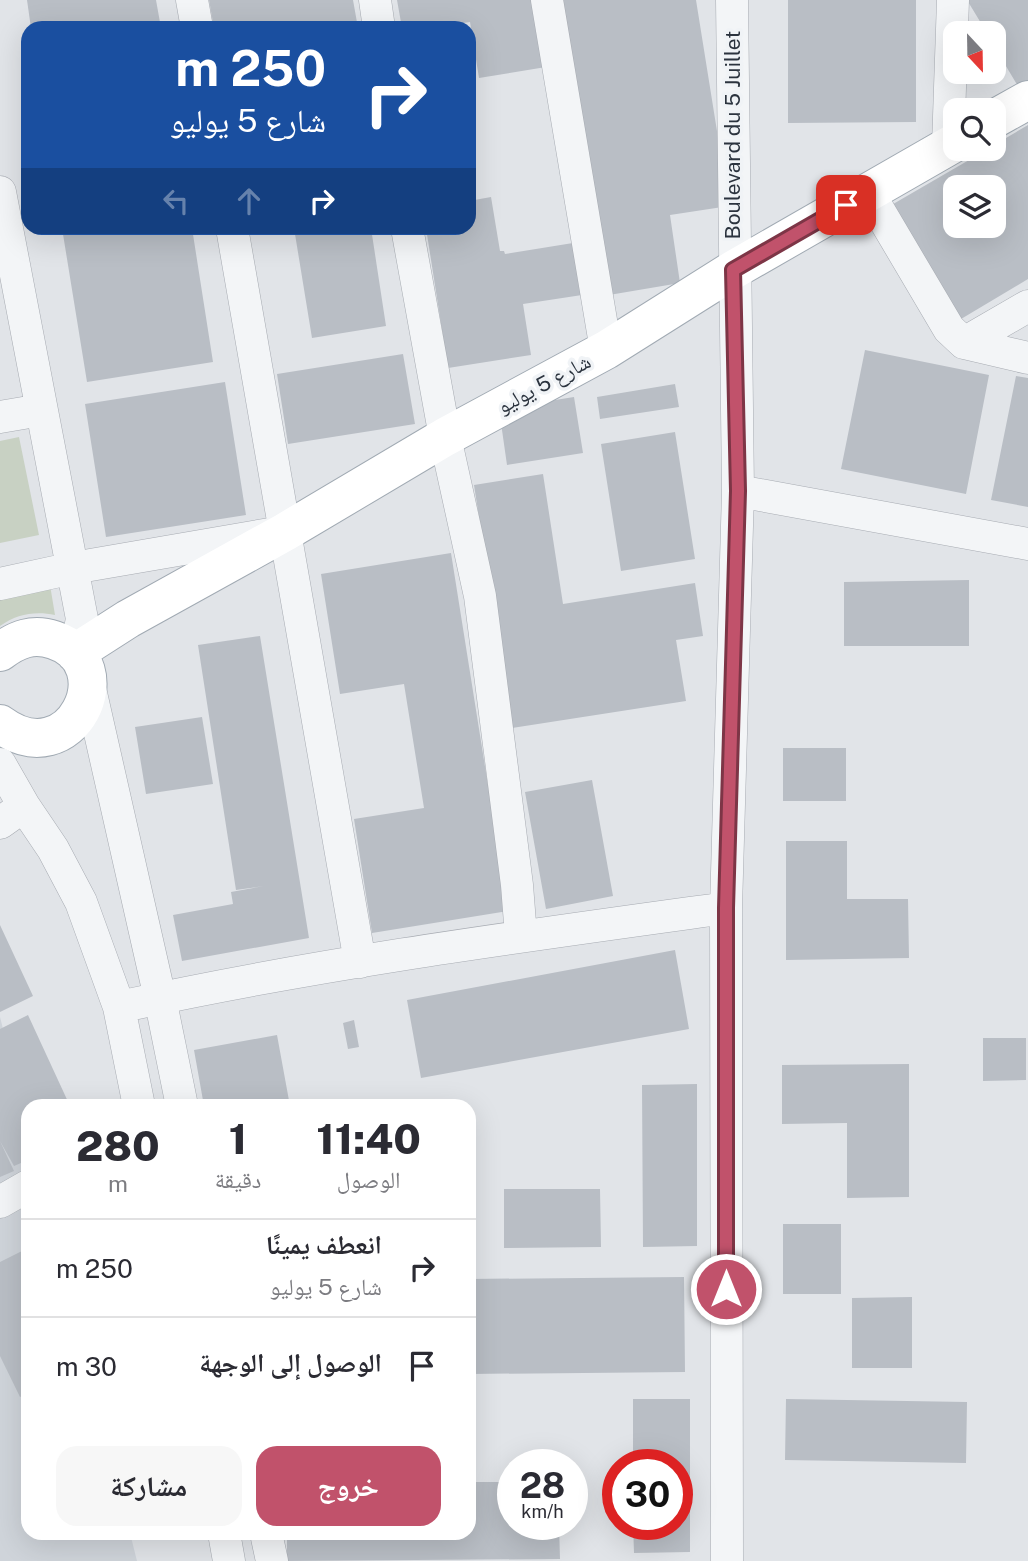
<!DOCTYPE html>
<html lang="ar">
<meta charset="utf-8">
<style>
:root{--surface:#fff;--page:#f7f7f7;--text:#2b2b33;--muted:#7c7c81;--line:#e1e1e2;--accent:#c1526b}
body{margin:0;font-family:"Public Sans","Noto Naskh Arabic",sans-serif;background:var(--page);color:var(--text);direction:rtl;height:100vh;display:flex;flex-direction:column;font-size:26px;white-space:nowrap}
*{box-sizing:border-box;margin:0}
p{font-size:23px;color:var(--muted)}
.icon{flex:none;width:38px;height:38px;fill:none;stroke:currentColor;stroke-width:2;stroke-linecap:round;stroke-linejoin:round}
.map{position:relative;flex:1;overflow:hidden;direction:ltr}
.drawer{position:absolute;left:21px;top:1099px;width:455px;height:441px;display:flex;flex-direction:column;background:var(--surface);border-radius:21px;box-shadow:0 7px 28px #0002;direction:rtl}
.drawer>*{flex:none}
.hud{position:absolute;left:21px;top:21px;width:455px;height:214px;border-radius:21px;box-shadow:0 7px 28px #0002;direction:rtl;background:#1a4fa0;color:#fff;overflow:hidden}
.needle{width:46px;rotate:158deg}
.tools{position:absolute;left:943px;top:21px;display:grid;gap:14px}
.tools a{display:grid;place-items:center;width:63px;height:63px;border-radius:14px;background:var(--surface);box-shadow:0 7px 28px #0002;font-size:35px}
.speed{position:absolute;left:497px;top:1449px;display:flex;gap:14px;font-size:35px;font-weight:700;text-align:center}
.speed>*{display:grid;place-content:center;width:91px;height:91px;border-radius:50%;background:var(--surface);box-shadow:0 7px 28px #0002;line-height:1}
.speed small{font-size:18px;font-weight:400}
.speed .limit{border:10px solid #d22;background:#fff;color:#111}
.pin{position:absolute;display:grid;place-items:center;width:60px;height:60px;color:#fff;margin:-30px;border-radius:14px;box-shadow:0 4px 10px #0006}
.me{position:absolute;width:77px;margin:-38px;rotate:0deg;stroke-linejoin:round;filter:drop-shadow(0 0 5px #0008)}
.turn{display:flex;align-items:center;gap:24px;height:147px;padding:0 35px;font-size:32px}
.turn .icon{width:91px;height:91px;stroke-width:2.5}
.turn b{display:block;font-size:49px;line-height:60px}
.lanes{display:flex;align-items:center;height:66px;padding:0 35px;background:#0003;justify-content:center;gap:35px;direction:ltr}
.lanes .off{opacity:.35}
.eta{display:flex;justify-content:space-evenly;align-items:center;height:119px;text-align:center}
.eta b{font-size:42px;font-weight:800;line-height:49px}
.action{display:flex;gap:14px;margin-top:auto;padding:14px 35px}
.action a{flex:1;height:80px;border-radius:21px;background:var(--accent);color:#fff;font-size:28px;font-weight:800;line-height:80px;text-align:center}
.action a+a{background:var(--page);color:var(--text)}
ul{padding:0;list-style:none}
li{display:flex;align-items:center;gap:21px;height:98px;padding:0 35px;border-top:2px solid var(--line)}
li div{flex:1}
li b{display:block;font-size:26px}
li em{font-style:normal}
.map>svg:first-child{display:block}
</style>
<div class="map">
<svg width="1028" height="1561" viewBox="0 0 1028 1561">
<rect width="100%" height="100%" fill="#e1e4e8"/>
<path fill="#cfd4da" d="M0,1017L28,1128V1533H130L137,1561H0Z"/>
<path fill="#c8d1c3" d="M19,437L39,535L0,543V441Z
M50,585L55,615C35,611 17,614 0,626V597Z"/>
<path fill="#b9bec5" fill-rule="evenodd" d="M27,0H156L161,28H31Z
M209,0H353L358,28H214Z
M397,0H536L546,67L479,78L470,22L430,28H402Z
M562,0H696L729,206L670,215L680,283L609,295Z
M788,0H916V122L788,123Z
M967,0H1028V96L1025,98L994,46V33H987Z
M1028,125V279L956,322L888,207L988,149H994V145ZM956,187H994V226H956Z
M491,197L500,251H504L505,254L573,243L582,295L523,304L531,355L448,368L426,228H469V201Z
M62,228H192L213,362L87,382Z
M294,228H371L386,326L312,338Z
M865,350L989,375L966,494L841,469Z
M403,354L415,424L288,444L277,374Z
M1016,376L1028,378V507L991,500Z
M225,382L246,515L106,537L85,404Z
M675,384L679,407L600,419L597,397Z
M574,397L583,453L507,465L499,409Z
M675,432L695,559L621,571L601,444Z
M543,474L563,604L695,583L703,636L676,640L686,701L512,728L474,485Z
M451,553L508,911L372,933L354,819L424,808L404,684L340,694L321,574Z
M969,580V646H844V582Z
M260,636L309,938L182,961L173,915L233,904L231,892L264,886L236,890L198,645Z
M202,717L213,784L146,794L135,727Z
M783,748H846V801H783Z
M592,780L613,896L546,909L525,792Z
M786,841H847V899H908L909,958L786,960Z
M0,925L33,996L0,1012Z
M675,950L689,1029L421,1078L407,1000Z
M28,1015L70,1106H28V1160L14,1166L0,1141L14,1171L0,1177V1029Z
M354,1020L359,1047L348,1049L343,1023Z
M277,1035L290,1106H204L194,1050Z
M983,1038H1026V1080L983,1081Z
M909,1064V1197L847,1198V1123L782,1124V1065Z
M697,1084V1246L643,1247L642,1085Z
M504,1189H600L601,1247L504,1248Z
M783,1224H841V1294H783Z
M28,1248V1393L20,1397L0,1356V1262Z
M684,1277L685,1372L469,1374V1279Z
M912,1297V1368H852V1298Z
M633,1399H690V1552L634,1553L633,1524H677V1465H633Z
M786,1399L967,1402L966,1463L785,1460Z
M469,1482H513V1524H559L560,1559L287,1561V1533H469Z"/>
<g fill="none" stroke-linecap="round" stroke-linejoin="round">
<defs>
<path id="minor" d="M192,0L197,28
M375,0L379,28
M547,0L606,350
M948,146L953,0
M0,192L82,619L75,653
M868,192L949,329L964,343L1028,306
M232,228L360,962
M407,228L445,437L480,596L517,885L521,936
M964,343L1028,358
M0,417L41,410
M738,491L1028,544
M0,584L73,568L270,534
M88,680L160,998L182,1106
M0,764L24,806L53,849L81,902L119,1007L139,1106
M0,823L24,806
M119,1007C319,963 523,936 726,908
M0,1202L28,1186
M224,1533L229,1561
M266,1533L272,1561
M727,1561L726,908L738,491L732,0"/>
<path id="major" d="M994,119L1028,100
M0,652C17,639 33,633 54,640C125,663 72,777 0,724
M75,653L128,619L285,532L445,437L606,350L733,270L956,142"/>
</defs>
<use href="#minor" stroke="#a7abb2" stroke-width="33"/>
<use href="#major" stroke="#a1aab3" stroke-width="40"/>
<use href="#minor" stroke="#f3f5f7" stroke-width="32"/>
<use href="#major" stroke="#fff" stroke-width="38"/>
</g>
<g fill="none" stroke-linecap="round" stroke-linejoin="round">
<defs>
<path id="route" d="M726,1289V908L738,491L733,270L846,205"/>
</defs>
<use href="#route" stroke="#7d3546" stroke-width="18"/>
<use href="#route" stroke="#c1526b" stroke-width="12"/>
</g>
<g text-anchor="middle" stroke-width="7" stroke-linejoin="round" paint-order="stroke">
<g font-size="21" fill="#2b333e" stroke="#f0f3f6">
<text transform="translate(733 135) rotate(-90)" y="7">Boulevard du 5 Juillet</text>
<text transform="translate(544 384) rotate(-28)" y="7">شارع 5 يوليو</text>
</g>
</g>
</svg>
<div class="tools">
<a><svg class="needle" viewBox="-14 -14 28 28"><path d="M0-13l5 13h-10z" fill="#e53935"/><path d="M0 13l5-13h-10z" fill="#7c7c81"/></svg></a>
<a><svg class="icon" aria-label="search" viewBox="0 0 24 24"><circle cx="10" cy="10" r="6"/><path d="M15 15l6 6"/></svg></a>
<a><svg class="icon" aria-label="layers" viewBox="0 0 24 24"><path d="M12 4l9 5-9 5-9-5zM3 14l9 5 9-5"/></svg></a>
</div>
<div class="speed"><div>28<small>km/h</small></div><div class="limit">30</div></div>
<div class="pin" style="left:846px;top:205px;background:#d93025"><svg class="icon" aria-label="arrive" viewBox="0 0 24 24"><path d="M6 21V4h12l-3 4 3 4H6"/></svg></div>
<svg class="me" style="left:726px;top:1289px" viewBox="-20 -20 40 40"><circle r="17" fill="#c1526b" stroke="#fff" stroke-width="3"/><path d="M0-11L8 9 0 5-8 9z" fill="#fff"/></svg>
<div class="hud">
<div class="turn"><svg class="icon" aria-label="right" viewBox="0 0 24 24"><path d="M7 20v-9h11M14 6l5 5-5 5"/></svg><div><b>250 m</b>شارع 5 يوليو</div></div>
<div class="lanes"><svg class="icon off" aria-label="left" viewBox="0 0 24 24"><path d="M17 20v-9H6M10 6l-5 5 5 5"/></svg><svg class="icon off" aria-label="ahead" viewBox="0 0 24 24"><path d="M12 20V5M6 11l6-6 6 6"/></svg><svg class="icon" aria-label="right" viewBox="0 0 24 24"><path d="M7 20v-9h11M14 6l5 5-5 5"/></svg></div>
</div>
<section class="drawer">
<div class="eta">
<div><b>11:40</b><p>الوصول</p></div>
<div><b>1</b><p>دقيقة</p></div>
<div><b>280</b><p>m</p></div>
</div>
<ul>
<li><svg class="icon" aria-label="right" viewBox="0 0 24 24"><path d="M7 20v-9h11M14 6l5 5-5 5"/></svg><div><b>انعطف يمينًا</b><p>شارع 5 يوليو</p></div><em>250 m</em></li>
<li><svg class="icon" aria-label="arrive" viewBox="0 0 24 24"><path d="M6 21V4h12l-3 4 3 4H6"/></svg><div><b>الوصول إلى الوجهة</b></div><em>30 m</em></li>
</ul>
<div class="action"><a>خروج</a><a>مشاركة</a></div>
</section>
</div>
